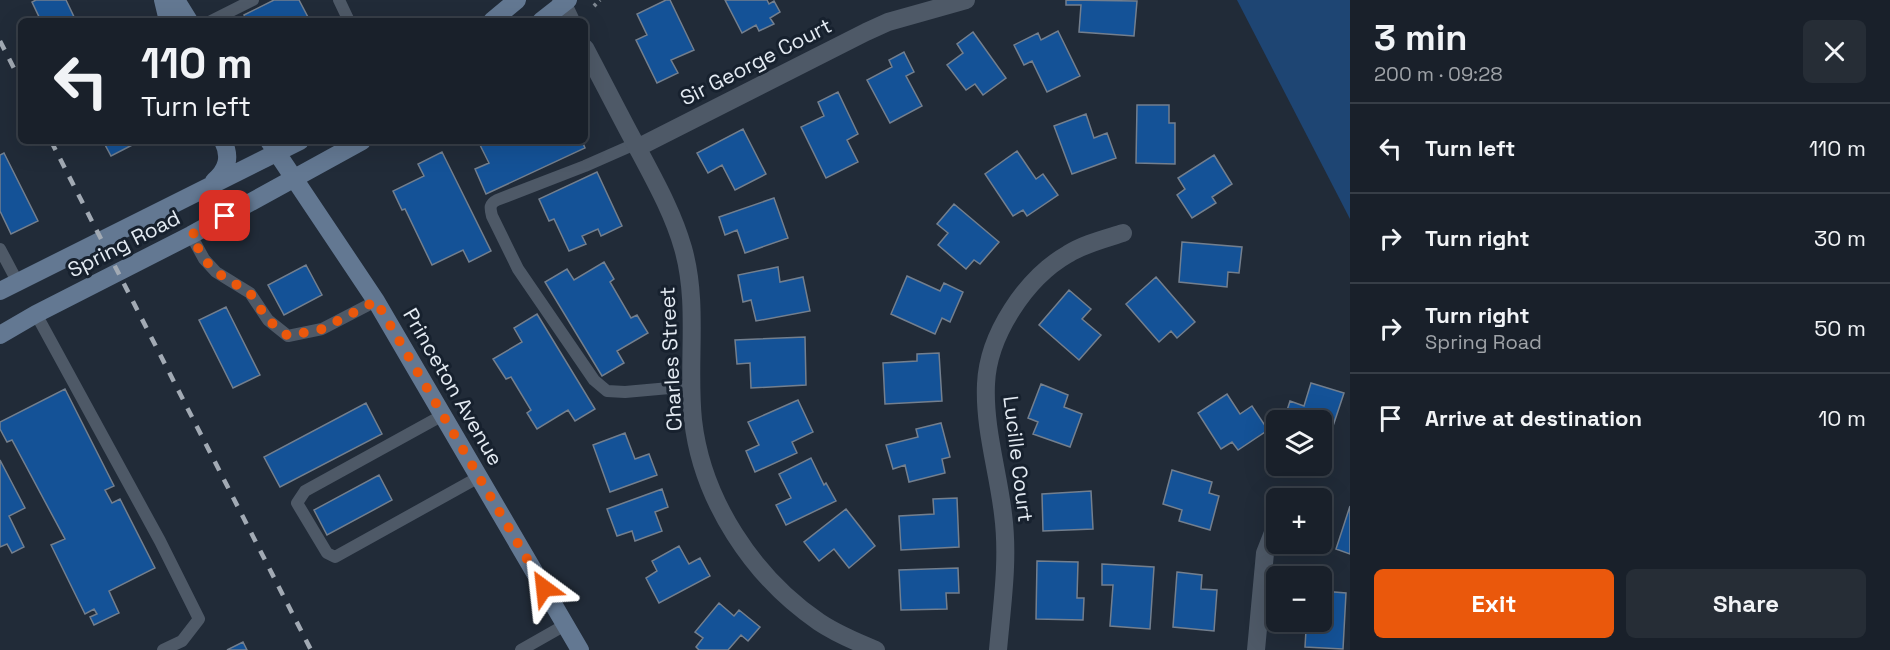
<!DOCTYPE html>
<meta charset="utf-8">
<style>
:root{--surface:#19202a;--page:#262d36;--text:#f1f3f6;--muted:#9fa3a8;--line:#373e47;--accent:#ea580c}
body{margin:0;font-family:"Space Grotesk",sans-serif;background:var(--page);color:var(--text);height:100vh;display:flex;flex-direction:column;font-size:22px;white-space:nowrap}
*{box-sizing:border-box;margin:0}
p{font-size:20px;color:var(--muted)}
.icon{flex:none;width:33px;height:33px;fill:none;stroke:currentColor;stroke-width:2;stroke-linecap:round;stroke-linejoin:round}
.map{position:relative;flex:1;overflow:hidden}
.details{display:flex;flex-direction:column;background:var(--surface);width:540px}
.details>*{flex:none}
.banner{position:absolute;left:18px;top:18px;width:570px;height:126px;border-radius:9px;box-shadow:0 6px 24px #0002,0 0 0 2px var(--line);background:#19202a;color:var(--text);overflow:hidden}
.tools{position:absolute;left:1266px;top:410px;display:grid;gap:12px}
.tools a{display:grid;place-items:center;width:66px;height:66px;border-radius:9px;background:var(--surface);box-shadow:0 6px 24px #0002,0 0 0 2px var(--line);font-size:30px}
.pin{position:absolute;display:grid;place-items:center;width:51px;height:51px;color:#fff;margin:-26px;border-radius:12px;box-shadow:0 3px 9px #0006}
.me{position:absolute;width:66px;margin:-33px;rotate:330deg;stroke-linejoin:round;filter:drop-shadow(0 0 4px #0008)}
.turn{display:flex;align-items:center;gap:21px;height:126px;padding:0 24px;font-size:27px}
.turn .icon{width:78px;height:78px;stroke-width:2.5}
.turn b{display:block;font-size:42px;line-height:51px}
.round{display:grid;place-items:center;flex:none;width:63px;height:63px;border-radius:9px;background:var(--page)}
.headline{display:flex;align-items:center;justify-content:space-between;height:102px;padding:0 24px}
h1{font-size:36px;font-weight:700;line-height:45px}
.action{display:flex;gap:12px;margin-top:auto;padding:12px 24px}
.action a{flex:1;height:69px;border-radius:9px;background:var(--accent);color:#fff;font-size:24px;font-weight:700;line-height:69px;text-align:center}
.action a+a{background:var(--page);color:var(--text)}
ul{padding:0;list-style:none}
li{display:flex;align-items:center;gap:18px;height:90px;padding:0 24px;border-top:2px solid var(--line)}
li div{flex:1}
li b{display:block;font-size:22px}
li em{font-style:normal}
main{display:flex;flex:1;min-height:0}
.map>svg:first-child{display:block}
</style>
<main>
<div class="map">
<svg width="1350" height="650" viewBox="0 0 1350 650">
<rect width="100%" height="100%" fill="#212b38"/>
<path fill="#1e4573" d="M1237,0H1350V219Z"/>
<path fill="#145297" stroke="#737f8e" stroke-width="1.5" d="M36,0H66L76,21H41L32,2Z
M274,0H299L310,21H246L244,15Z
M666,0H670L694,50L671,60L678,73L657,83L636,40L647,35L637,14Z
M725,0H767L769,4L774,1L780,12L770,18L774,24L759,31L756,25L742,33Z
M1066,0L1137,1L1134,36L1079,32L1081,5H1066Z
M1058,31L1080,76L1047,92L1032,61L1024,65L1014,45L1038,33L1041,40Z
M973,32L1006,78L983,95L975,84L966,90L947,65L963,53L957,44Z
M904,52L914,72L906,76L922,106L890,123L867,80L892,67L889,60Z
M838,92L858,134L847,140L858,162L826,178L801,127L824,116L818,102Z
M1137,105H1169V123H1175V164L1136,163Z
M1086,114L1094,138L1107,133L1116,158L1072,174L1054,126Z
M743,129L766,174L735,190L722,165L708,173L697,153Z
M103,141H140L111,156Z
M478,141H582L585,148L486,194L475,169L489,163Z
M1017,151L1036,179L1043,174L1058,195L1027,216L1023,210L1013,216L985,174Z
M442,152L491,251L469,262L463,250L432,265L405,209L402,210L393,191L424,176L418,164Z
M4,153L38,221L11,234L0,211V155Z
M1214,155L1232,184L1212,197L1216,203L1192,218L1177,195L1185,189L1178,178Z
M597,172L622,226L601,236L598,229L582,236L586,244L569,251L554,219L549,221L539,199Z
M774,198L788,238L745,253L737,230L725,235L719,217Z
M954,204L999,242L980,264L974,260L966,269L938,245L948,233L937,224Z
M1182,242L1242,247L1239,273L1228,272L1227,287L1179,282Z
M604,262L614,279L610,282L631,318L637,315L648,333L617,351L624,363L602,376L545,282L567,269L574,280Z
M306,265L322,295L284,315L268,285Z
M778,267L780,282L803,277L810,311L756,321L751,300L743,302L738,275Z
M907,276L940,291L944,283L963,292L950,322L942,318L935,334L891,314Z
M1156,277L1195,322L1177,338L1171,331L1159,342L1126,304Z
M1069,290L1091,309L1082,319L1101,335L1079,360L1039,325Z
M226,307L260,375L233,388L199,320Z
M537,314L595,409L575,421L568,410L537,429L527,413L531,410L511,377L506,379L493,359L522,342L514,328Z
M805,337L806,385L751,388L750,363L737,364L735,340Z
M939,353L942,401L885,404L883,363L917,361V354Z
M1311,383L1344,393L1331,432L1322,430V420H1284L1290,401L1304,406Z
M1041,384L1068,395L1064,407L1082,414L1070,447L1033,434L1038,422L1028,418Z
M65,389L114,486L105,490L112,503L120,499L155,568L109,591L119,613L94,625L90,617L97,614L94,609L85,614L51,545L65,539L12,440L7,442L0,429V422Z
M1227,394L1240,414L1252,406L1268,430L1238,450L1232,442L1221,449L1198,413Z
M798,400L813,432L792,442L797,453L755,472L746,451L759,445L748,422Z
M366,403L382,434L280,487L264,457Z
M941,423L950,457L942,459L945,473L909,482L905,465L893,469L886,445L918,437L916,429Z
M625,433L635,459L649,454L657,475L610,492L593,445Z
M811,458L824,485L826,483L836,501L786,525L776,505L791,498L779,474Z
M0,460L25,508L9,516L24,547L12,553L7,544L0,547Z
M1172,470L1212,482L1209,493L1219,496L1210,530L1179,521L1182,510L1163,504Z
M379,475L392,500L327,535L314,510Z
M662,489L668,507L655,512L662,531L635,541L632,531L617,536L607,509Z
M1091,491L1093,529L1043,531L1042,494Z
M957,498L959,547L901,550L899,516L934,514L933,499Z
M1350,506V554L1336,549Z
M846,509L875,546L849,568L834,549L819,561L804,542Z
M679,546L689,564L700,558L710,576L659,603L646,578L657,571L652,561Z
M1037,561L1078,562L1077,598H1084L1083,620L1036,619Z
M1102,564L1154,567L1150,629L1110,626L1113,585H1102Z
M958,568L959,593H946L947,609L901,610L899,570Z
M1177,572L1202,575L1201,589L1217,590L1214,631L1173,627Z
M1322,591L1346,593L1343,649L1305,647L1306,630L1288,629L1289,621H1322Z
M719,603L734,616L739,610L760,627L748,641L741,635L728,650H699L696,647L703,638L695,632Z
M243,642L247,650H227Z"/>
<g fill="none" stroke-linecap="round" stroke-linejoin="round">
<path stroke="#7e8791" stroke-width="4" stroke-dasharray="3 4.5" stroke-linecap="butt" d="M594,6L600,0"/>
<path stroke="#4e5967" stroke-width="12" d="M339,0L349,21
M211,21L253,0
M635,144L585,166L497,200C489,204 490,208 492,216L518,269L594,380L607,391L625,392L692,386
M191,235L204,259L216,272L250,293L268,320L288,336L322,329L376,301
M0,249L17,281
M36,314L160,541L199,619L182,641L163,650
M443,415L305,491L297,503L327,553L335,557L479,477
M521,650L565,625"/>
<path stroke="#4e5967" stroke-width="18" d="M561,0L571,21
M585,48C603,82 620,116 638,149C655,181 673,213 683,248C699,304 687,363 693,420C702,500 753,577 819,622C837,634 856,642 876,650
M637,148L866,32L888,22L966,0
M998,650C1002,605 1009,559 1003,514C998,471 984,428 986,384C988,335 1026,278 1068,254C1084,244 1104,239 1123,233
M1256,650L1265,553L1276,525"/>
<path stroke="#637892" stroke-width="18" d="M163,0L168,21
M176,0L189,21
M492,21L517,0
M541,21L568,0
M269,141L376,301L580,650
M214,181C227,170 231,157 223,141
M0,291L300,141
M0,335L36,314L191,235L362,141"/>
<path stroke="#a2aab4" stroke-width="4.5" stroke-dasharray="10 10" stroke-linecap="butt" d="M0,41L21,82
M51,141L311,650"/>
</g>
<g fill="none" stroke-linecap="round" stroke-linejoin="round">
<path stroke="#ea580c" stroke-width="10" stroke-dasharray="0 18" d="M225,216L191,235L204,259L216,272L250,293L268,320L288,336L322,329L376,301L544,588"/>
</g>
<g text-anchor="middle" stroke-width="6" stroke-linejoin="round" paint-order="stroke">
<g font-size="21" fill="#e4ebf3" stroke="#17212e">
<text transform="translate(756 62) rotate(-27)" y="7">Sir George Court</text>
<text transform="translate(124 244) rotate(-27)" y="7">Spring Road</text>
<text transform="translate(671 359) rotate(-93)" y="7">Charles Street</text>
<text transform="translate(453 387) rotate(60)" y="7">Princeton Avenue</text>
<text transform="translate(1018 459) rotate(83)" y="7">Lucille Court</text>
</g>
</g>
</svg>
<div class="tools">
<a><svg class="icon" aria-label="layers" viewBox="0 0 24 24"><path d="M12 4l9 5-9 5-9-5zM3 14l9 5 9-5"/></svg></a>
<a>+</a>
<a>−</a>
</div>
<div class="pin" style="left:225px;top:216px;background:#d93025"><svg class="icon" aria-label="arrive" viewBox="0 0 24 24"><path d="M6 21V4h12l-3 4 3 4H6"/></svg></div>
<svg class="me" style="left:544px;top:588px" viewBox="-20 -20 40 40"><path d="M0-17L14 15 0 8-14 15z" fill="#ea580c" stroke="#fff" stroke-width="4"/></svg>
<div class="banner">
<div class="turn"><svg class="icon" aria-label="left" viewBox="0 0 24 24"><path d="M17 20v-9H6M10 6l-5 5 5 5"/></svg><div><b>110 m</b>Turn left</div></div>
</div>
</div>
<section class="details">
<div class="headline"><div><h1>3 min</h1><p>200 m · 09:28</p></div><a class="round"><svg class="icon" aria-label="close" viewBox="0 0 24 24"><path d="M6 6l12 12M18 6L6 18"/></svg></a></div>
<ul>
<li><svg class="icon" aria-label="left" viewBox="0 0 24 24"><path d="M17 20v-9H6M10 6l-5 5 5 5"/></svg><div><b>Turn left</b></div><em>110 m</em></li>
<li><svg class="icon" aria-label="right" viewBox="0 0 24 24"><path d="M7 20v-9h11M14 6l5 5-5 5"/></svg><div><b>Turn right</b></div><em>30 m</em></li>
<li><svg class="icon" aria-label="right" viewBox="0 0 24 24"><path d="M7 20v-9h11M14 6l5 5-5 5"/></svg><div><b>Turn right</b><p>Spring Road</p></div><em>50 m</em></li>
<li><svg class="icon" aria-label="arrive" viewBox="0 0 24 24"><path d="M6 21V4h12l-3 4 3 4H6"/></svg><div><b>Arrive at destination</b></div><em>10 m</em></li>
</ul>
<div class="action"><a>Exit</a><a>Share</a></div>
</section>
</main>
